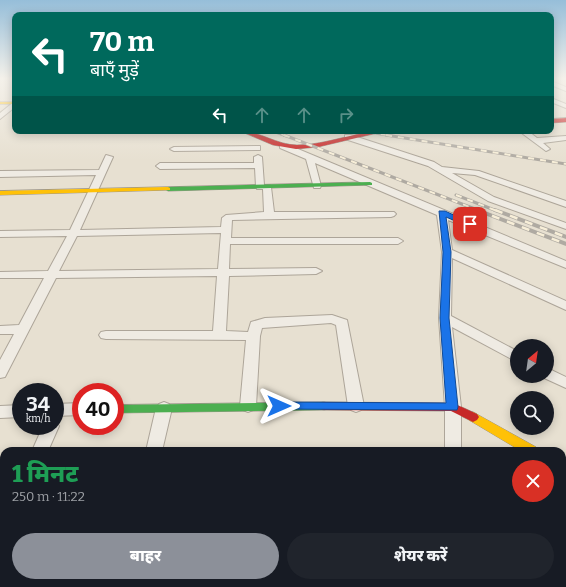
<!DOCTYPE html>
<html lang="hi">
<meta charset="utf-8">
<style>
:root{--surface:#171b24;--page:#20242c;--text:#f1f3f6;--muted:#9ea1a6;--accent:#8c9099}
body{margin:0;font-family:Bitter,"Noto Sans Devanagari",serif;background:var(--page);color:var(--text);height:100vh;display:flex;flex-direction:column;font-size:15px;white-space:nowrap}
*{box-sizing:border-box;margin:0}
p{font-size:13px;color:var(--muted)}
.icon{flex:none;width:22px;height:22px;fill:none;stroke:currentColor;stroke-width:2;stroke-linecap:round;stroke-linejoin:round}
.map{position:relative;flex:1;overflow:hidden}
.sheet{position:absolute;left:0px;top:447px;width:566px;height:140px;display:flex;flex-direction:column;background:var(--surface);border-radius:12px 12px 0 0;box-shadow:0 2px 10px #0003}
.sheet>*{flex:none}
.banner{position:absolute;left:12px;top:12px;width:542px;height:122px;border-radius:8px;box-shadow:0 2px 10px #0003;background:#00695c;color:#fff;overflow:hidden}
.needle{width:26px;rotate:29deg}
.tools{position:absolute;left:510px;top:339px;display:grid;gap:8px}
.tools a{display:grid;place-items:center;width:44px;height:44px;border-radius:50%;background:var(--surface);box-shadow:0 2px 10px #0003;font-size:20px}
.speed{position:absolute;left:12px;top:383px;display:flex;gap:8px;font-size:20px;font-weight:700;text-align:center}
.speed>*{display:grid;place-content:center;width:52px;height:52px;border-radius:50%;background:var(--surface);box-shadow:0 2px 10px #0003;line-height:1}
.speed small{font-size:10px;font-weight:400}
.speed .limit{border:6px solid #d22;background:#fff;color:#111}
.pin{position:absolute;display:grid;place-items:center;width:34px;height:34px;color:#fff;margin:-17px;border-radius:8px;box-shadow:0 2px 6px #0006}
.me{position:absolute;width:44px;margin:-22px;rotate:90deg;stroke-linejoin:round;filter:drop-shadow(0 0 3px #0008)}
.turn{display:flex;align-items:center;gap:14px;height:84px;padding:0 12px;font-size:18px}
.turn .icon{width:52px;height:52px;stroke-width:2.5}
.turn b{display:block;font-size:28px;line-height:34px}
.lanes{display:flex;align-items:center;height:38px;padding:0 12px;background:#0003;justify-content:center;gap:20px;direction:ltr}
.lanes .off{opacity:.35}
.round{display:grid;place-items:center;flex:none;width:42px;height:42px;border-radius:21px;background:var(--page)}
.overview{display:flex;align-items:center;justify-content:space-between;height:68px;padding:0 12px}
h1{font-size:24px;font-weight:800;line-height:30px;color:#1e9e55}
.action{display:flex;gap:8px;margin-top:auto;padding:8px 12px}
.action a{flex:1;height:46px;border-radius:24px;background:var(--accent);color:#fff;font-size:16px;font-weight:800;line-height:46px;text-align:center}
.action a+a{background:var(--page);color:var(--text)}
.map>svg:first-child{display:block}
</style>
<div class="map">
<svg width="566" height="587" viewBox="0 0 566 587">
<rect width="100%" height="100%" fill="#e7e0d1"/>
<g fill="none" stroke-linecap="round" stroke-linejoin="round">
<defs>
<path id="street" d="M551,81L566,87V91L551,85Z
M551,98L566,104V108L551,102Z
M15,101V107L0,119V113Z
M519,131H528L537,138L566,136V140L543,143L550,149L546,151Z
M345,135H351L434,162L442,167L479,171L566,201V207L475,175L452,173L494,197L566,223V229L488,201L428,166L345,139Z
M280,144H286L566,261V268L448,220L452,250L566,301V310L452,258L451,316L517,351V362L452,327L461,407V451H445V407L439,318L442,252L437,215L315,163L321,186L320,188H314L306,159L280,148Z
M260,146V150H257L174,151L170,149L174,147Z
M106,155L113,157L80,230L221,227L222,218L226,215L264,212L263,189H257L256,187L255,168L160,169L156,166L160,163H254V157L258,155L262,157L264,185H270L271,187L274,212H394L396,214L394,216L391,217L232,220L231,238H398L403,241L398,244H230L229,269L316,268L322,271L316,274L229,276L226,331L248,332L251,322L265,318L332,315L347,320L364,406L361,410L356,412L351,410L348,406L336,325L331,323L262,328L260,336L256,406L253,410L248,412L243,410L240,406L246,340L106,339L101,338L99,335L101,332L106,331H213L217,276L56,278L7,373L5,377L0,378V360L14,334H0V326L19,325L44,278H0V272L48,271L67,236L0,237V231L70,230L96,175L0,177V171L99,170ZM221,233L218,269L59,271L77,236Z
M547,368L566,377V388L542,377L547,376Z
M164,402L169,404L172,408L162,451H146L156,408L159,404Z
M81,403V415L55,416V404Z
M21,405V417L0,418V406Z
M55,421L59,426L48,451H32L43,426H55Z
M562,462L566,463V479L562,478Z
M4,532V559L0,560V533Z
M113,583H133L132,587H112Z
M445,583H465V587H445Z"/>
<path id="fast" d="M370,182L372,183V185L168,191L165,189L168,187Z
M324,402L328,403L330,406L328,409L324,410L115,413V405Z"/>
<path id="slow" d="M0,102H15V104H0Z
M168,187L170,188V190L0,195V191Z
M473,412L536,447L538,451H521L469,420L467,417L469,414Z"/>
<path id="jam" d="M566,118V122L551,123V119Z
M240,131C260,131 277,145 297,145C327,145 355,131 386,131L318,147L296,149L273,145Z
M324,402L453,403L477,414L479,417L477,420L473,422L451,411L324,410L320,409L318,406L320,403Z"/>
</defs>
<use href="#street" stroke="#ada599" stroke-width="2"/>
<use href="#fast" stroke="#9c958a" stroke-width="1"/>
<use href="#slow" stroke="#9c958a" stroke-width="1"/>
<use href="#jam" stroke="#9c958a" stroke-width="1"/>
<use href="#street" fill="#efebe3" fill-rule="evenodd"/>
<use href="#fast" fill="#4caf50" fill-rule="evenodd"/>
<use href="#slow" fill="#ffc107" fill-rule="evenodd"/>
<use href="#jam" fill="#c62828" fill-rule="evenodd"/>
<defs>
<path id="rail-far2" d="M272,131L286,136
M361,131L392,136"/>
<path id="rail-far1" d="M284,135L480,211
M386,135L566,164
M456,195L497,211"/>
<path id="rail" d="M477,210L566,244
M495,210L566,237"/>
</defs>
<use href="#rail-far2" stroke="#afaaa2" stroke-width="2.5"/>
<use href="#rail-far1" stroke="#afaaa2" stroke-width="3"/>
<use href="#rail" stroke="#afaaa2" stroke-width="4"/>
<use href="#rail-far2" stroke="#f7eed8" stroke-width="1.5" stroke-dasharray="5" stroke-linecap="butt"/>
<use href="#rail-far1" stroke="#f7eed8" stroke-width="2" stroke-dasharray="6" stroke-linecap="butt"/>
<use href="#rail" stroke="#f7eed8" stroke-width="2.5" stroke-dasharray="8" stroke-linecap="butt"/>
</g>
<linearGradient id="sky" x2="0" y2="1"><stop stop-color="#96bed9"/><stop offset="0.49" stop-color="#f4f1ea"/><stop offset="1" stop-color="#f4f1ea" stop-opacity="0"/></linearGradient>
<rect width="566" height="160" fill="url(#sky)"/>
<path fill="#1a73e8" stroke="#114b97" d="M439,211H445L473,224L467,226L446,217L451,252L449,318L458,407L457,410L275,409L273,406L275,403L279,402L446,403L440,318L443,252Z"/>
</svg>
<div class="tools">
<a><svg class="needle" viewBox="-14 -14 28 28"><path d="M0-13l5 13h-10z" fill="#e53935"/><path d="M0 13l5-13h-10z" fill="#9ea1a6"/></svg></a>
<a><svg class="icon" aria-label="search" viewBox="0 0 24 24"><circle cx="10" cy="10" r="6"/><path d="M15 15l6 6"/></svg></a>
</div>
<div class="speed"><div>34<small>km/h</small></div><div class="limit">40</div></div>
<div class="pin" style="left:470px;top:224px;background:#d93025"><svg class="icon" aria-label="arrive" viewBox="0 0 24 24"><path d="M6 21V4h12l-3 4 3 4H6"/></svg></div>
<svg class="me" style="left:279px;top:406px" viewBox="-20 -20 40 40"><path d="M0-17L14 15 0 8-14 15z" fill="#1a73e8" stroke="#fff" stroke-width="4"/></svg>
<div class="banner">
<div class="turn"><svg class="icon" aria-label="left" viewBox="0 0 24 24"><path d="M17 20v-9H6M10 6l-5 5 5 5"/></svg><div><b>70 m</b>बाएँ मुड़ें</div></div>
<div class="lanes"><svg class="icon" aria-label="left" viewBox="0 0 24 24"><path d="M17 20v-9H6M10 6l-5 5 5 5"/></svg><svg class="icon off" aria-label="ahead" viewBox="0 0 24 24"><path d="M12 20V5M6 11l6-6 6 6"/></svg><svg class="icon off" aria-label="ahead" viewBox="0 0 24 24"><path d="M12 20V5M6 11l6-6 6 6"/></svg><svg class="icon off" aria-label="right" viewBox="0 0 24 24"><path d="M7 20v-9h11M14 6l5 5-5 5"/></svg></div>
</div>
<section class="sheet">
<div class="overview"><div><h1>1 मिनट</h1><p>250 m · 11:22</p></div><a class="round" style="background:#d93025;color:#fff"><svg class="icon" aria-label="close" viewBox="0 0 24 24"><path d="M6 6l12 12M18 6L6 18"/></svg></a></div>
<div class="action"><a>बाहर</a><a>शेयर करें</a></div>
</section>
</div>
